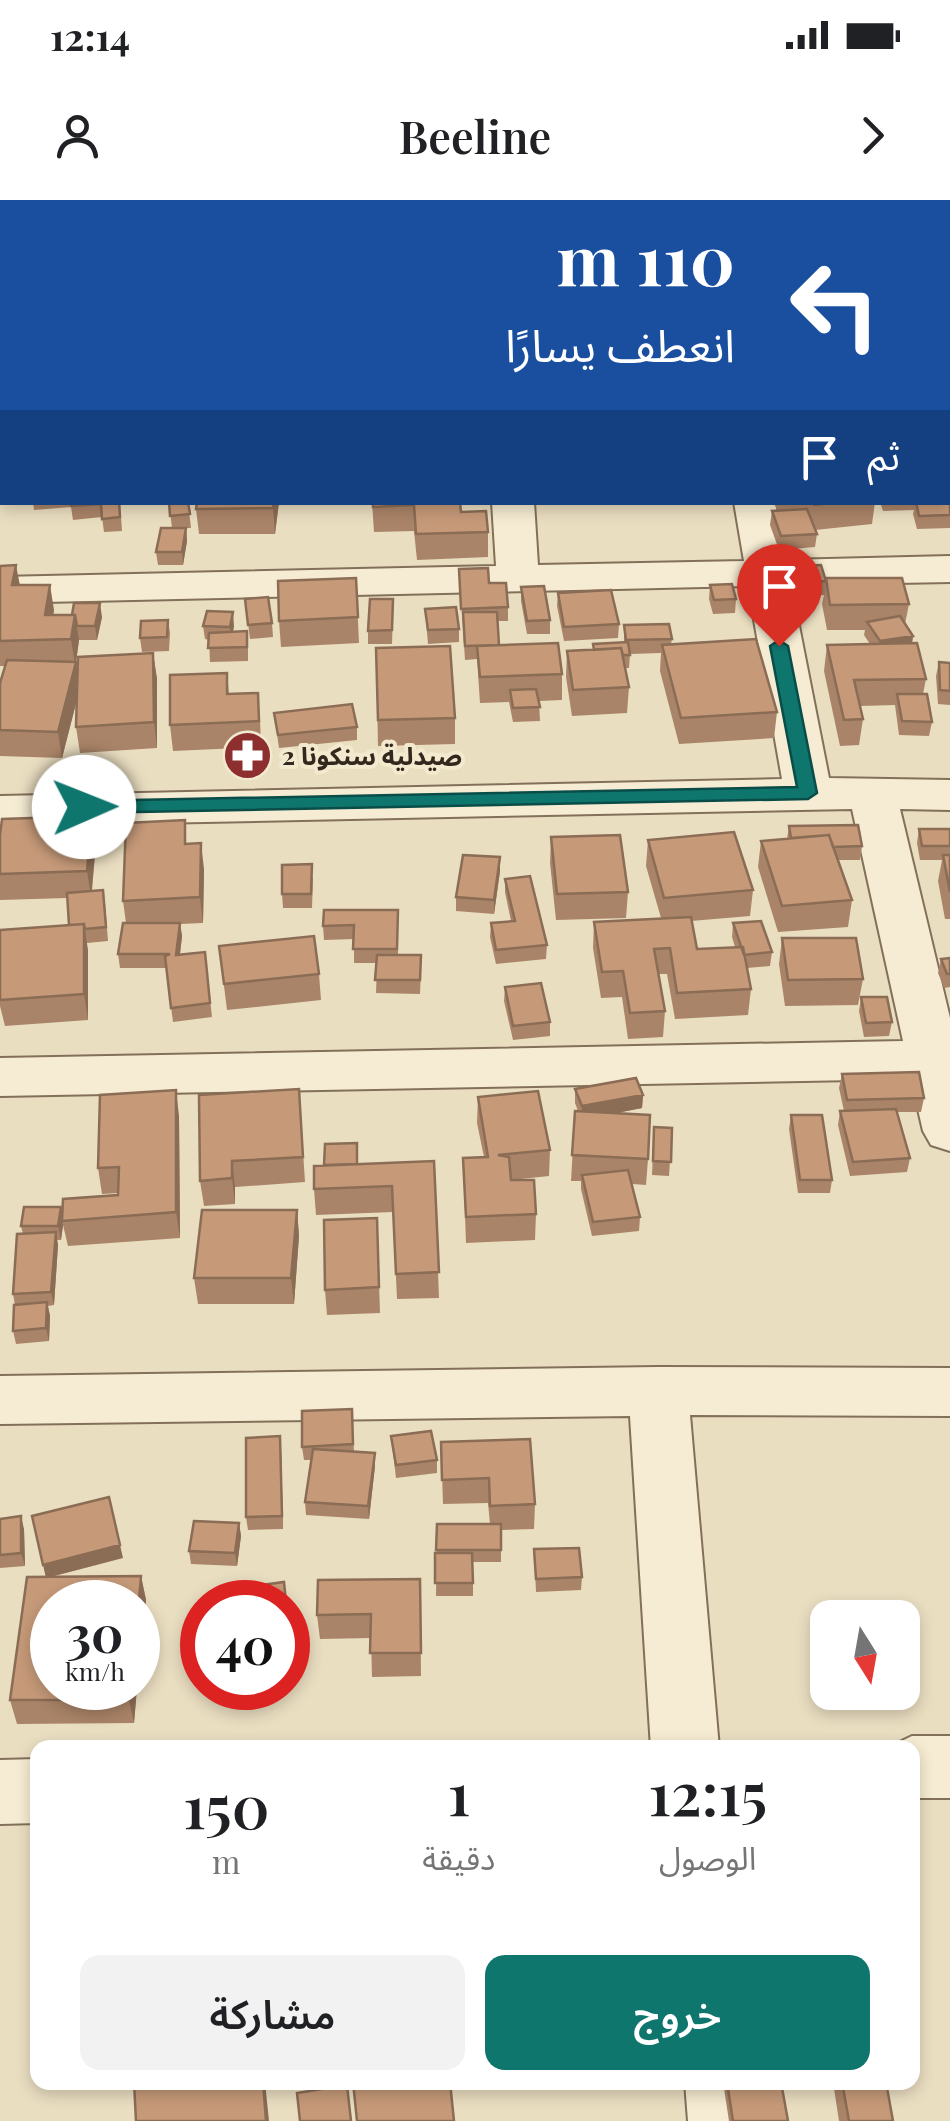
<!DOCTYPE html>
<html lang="ar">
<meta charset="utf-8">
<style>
:root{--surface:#fff;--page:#f2f2f2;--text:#202124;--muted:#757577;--accent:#0f766e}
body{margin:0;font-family:"Playfair Display","Noto Sans Arabic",serif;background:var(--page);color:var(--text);direction:rtl;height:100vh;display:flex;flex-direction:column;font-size:38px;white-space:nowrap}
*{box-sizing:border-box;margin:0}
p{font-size:32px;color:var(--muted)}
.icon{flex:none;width:55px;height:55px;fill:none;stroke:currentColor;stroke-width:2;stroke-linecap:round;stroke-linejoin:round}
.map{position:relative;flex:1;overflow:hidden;direction:ltr}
.drawer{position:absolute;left:30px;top:1540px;width:890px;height:350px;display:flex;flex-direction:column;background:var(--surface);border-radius:20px;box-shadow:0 5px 15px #0003;direction:rtl}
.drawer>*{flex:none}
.hud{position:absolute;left:0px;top:0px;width:950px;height:305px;box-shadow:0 5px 15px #0003;direction:rtl;background:#1a4fa0;color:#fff;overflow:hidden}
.needle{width:65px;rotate:169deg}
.buttons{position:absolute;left:810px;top:1400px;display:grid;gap:20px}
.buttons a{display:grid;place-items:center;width:110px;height:110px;border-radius:20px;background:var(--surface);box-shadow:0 5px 15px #0003;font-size:50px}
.speed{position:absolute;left:30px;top:1380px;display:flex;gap:20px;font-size:50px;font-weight:700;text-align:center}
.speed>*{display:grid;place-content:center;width:130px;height:130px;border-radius:50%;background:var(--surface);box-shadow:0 5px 15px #0003;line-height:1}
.speed small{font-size:25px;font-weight:400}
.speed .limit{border:15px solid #d22;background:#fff;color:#111}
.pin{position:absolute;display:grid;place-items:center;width:85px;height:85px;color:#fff;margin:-102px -42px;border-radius:50% 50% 50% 0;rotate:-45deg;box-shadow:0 0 10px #0007}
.pin .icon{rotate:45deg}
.me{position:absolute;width:110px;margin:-55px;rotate:89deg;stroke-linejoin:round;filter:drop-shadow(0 0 8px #0008)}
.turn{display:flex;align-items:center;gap:35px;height:210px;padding:0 50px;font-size:45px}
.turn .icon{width:130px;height:130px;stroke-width:2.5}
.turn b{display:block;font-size:70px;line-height:85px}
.then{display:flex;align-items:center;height:95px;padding:0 50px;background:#0003;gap:20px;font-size:38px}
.eta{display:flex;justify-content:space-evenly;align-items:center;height:170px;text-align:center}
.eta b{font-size:60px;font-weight:600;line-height:70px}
.primary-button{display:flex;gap:20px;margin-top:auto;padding:20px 50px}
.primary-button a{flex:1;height:115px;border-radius:20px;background:var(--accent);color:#fff;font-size:40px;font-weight:600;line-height:115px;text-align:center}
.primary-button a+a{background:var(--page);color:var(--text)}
.status{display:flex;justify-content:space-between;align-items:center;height:70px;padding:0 50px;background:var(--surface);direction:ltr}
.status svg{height:28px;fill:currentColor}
header{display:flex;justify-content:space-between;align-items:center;height:130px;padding:0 50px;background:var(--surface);font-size:45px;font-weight:600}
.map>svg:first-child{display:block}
</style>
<div class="status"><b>12:14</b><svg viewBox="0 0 49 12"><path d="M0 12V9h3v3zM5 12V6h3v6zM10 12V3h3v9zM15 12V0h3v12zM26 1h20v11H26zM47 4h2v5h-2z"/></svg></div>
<header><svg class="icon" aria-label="forward" viewBox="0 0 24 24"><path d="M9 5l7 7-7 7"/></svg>Beeline<svg class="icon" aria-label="person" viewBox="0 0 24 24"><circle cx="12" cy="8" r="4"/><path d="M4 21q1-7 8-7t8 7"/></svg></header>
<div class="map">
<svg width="950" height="1921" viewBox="0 0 950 1921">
<rect width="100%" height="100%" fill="#eadec1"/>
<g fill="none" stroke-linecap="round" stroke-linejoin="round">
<defs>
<path id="minor" d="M948,57H950V79H948Z
M0,63H2V85H0Z
M948,184H950V208H948Z
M0,202H2V226H0Z
M492,302H534L538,365L744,361L734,302H775L786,360L950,356V382L791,385L829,578L950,580V610L900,609L950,818V951L931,945L923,931L911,879L0,896V858L903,841L852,609L0,626V596L782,579L748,386L0,403V377L496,366Z
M658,1167L950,1168V1216L690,1215L719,1548H651L630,1216L0,1224V1176Z
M912,1536H950V1598H912V1548H887Z
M38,1559V1623L0,1624V1560Z
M685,1882H759L764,1921H688Z"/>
</defs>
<use href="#minor" stroke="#82705a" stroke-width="4"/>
<use href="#minor" fill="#f6ecd3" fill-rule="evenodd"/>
</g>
<path fill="#aa8468" d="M342,0H363V2H342Z
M530,0H592V2H530Z
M630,0H671V2H631Z
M808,0H850V2H809Z
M950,211V244L948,240Z
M948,250L950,255V328L917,329L913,314L914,310L883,311L880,302H948Z
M33,302H120L122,331L104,332L102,317L73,320L71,307L34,310Z
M169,302H188L191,328H186L187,341L183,365H158L156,352L172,328Z
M279,302L275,334H199L196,309Z
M372,302H460L461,312L488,332V357L417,360L414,331L374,332Z
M774,302H875L872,324L815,330L817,334L815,347L779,350L770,325L772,311H777Z
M0,366L20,385L54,410L53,415L102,417L97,440H79L76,462L77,474L153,453L157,479V548L80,553L76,527L77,499L62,558L0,556V483L5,466H0Z
M800,366L826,379L909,404L905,424L913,436L912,443L926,479L923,494L932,522L929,536L899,535L895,505L860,506L863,519L859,545L840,546L824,471L827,445L870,444L864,435L865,430H827L822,404L824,395L804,396L799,380Z
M459,369L489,383L508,407V421H498L499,445L562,474V500L539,501L540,521L513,522L509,502L480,503L477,459L465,460Z
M356,378L359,443L281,447L279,421Z
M710,385L736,399L735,413L713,414L709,399Z
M521,387L550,420V434H527L521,401Z
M558,393L619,424L618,438L564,441L557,406Z
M245,399L272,423L273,437L250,439Z
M425,409L459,429V442L428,444Z
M393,412L392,444H368V431Z
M168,420L170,433L169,451L142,452L140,438Z
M624,425L672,439L671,444L777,512L774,538L679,544L660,471L661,453L630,454L629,468H625L629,487L627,513L572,516L566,477L567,451L593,450V444L624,442Z
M203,426H234L233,432L248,445V461L210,462L209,440L205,439Z
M376,448L455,518V544L378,546Z
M939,462L950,463V505L938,504L936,476Z
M227,473L229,494L260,519L261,547L173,551L170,525Z
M274,513L357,527V540L279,548Z
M92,616L96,642L92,691L105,703L108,741L87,743L88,820L5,826L0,806V730L69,725L68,698L0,700V635Z
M789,626L862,646L860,660H838L852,700L848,727L778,732L758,667L761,641L787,639Z
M919,629H950V719H945L938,681L942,660H920L917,643Z
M551,637L628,692L626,718L556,720L550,663Z
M648,640L753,690L750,716L691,721L697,749L735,747L732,737L733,723L772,752L770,766L747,768L751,789L748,815L675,819L667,774H658L665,811L663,837L628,839L622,797L601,798L593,748L594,722L661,718L646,666Z
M188,644L204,669L203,723L180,724L182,736L180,755L205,752L212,817L173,822L166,768H120L118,754L126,723L123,701Z
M500,657V671L494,714L456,711V697Z
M313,678L312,708H283L282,694Z
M505,679L547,745L546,759L496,764L490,737L491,723L511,721L505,692Z
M398,710V755L421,769L420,794L376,793L377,763H354V739L324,740L323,726Z
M782,738L863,779L858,805L785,806L779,764Z
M219,746L319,774L321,800L227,810Z
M950,758V787L944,788L938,773L941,759Z
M505,787L550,822V836L513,840L504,801Z
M861,797L892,822L889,836L864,837L859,811Z
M842,874L924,898L921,912H897L910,958L907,972L850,976L838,925L840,911H844L839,888Z
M299,889L305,982L235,987V1004L204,1006L200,981Z
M575,889L643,895L642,908L616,913L648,959L646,985L632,984L640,1017L639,1031L592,1036L581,989V981H571L575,911H578L575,903Z
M478,897L550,950L549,976L511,980L536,1014L535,1040L466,1043L463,958L484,957L477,923Z
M791,915L832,980L830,993H798L789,929Z
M179,916L180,1038L68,1046L63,1025L61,1040H57L58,1045L54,1105L48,1106L50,1116L49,1141L16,1144L13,1131L15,1105L13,1094L23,1034L21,1026L118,995V993L102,994L98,968Z
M654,927L672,928L669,976L652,975Z
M434,961L439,1098L397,1099L393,1012L316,1015L314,989L358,964Z
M297,1010L299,1036L294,1104H198L194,1078Z
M377,1018L380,1113L327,1115L325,1090Z
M352,1209L354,1252L375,1253V1266L369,1319L306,1315L305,1302L311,1260H304L302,1247Z
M391,1236L437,1260V1273L396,1278Z
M441,1242L535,1304L534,1329L501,1330V1362H473V1396H436L437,1324H490L488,1303L443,1304Z
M281,1249L283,1329L248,1330L246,1317Z
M0,1319L24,1329L25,1366L0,1368Z
M239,1323L241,1336L237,1366L191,1364L189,1351Z
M534,1349L582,1377L581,1390L536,1392Z
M123,1358L50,1377L141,1376L146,1400L138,1485V1402L52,1488H137L134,1523L17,1524L10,1500L46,1377Z
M420,1379L421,1476L372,1477L371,1438L320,1439L317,1415Z
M288,1414L294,1470L288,1471Z
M723,1882H781L788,1921H729Z
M833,1882H886L893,1921H839Z"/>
<path fill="#8b6c55" d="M274,302H279L275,334L273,308Z
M186,328L187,341L183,365L182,352Z
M16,365L21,391L12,385Z
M50,385L54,410L49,441L45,415Z
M100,403L102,417L97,440L95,426Z
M233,412L234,426L231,441L230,427Z
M75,415L79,440L76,462L80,488L62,558L58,532L75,464L71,439Z
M913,436L911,450L878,455L880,441Z
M153,453L157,479V548L154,522Z
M92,616L96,642L91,697L87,671Z
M201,643L204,669L203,723L200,697Z
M500,657V671L494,714V700Z
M180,723L182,736L178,769L176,755Z
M84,724L88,750V820L84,794Z
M176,890L179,916L180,1038L176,1012Z
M643,895L642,908L581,920L582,906Z
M232,961L235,987V1004L232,978Z
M61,1007L64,1020L62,1021L63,1025L61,1040L58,1026Z
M297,1010L299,1036L294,1104L291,1078Z
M56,1032L58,1045L54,1105L51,1092Z
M47,1102L50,1116L49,1141L46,1128Z
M280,1236L281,1249L283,1329L282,1316Z
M375,1253V1266L369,1319L368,1306Z
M21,1316L24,1329L25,1366L21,1353Z
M239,1323L241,1336L237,1366L235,1353Z
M120,1345L123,1358L46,1378L43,1365Z
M141,1376L146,1400L138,1485V1412Z
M130,1488H137L134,1523L129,1500Z
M263,1882H265L269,1921H266Z"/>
<path fill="#c69a79" stroke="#8b6c55" stroke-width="2.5" d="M56,0H137V2H56Z
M218,0H249V2H218Z
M273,0H295V2H273Z
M309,0H333V2H309Z
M399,0H432V2H399Z
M717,0H798L799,2H717Z
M881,0H922L923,2H883Z
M948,250L950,255V283H948Z
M948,300H950V315L919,316L916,302H948Z
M71,302H119L120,317L102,319L101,304L71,306Z
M169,302H188L190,314L170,316Z
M197,302H274L273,308L196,309Z
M373,302H460L461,312L486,311L488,332L416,334L414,305L373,307Z
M813,302H840L814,305Z
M807,309L817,334L781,336L772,311Z
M161,328H186L182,352H156Z
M16,365L12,385H50L45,415H75L71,439L0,441V366Z
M821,365L826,381L805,382L800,366Z
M488,368L489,383H506L508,407L461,409L459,369Z
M356,378L358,417L279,421L278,381Z
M826,378H902L909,404L830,405Z
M732,384L736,399L714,400L710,385Z
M544,386L550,420L527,421L521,387Z
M611,390L619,424L564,427L558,393Z
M268,397L272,423L248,425L245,399Z
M370,399H393L392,430L368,431Z
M74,403H100L95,426H77L75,415H72Z
M456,407L459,429L428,430L425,409Z
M207,411L233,412L230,427L203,426Z
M463,412H497L499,445L465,446Z
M900,416L913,436L880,441L867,422Z
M168,420L167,437L140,438L141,421Z
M669,424L672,439L626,440L624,425Z
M247,431V447L208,448L209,433Z
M756,439L777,512L681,518L662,445Z
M628,442L630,455H623L621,448L594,450L593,444Z
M558,443L562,474L480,477L477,446Z
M917,443L926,479L854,480L863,519L844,520L827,445Z
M450,446L455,518L378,520L376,448Z
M621,448L629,487L573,490L567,451Z
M153,453L154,522L76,527L78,457Z
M7,460L76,462L58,532L0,530V483Z
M939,462L950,463V491L940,490Z
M227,473V494L258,493L259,521L170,525V475Z
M536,489L540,507L513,508L510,490Z
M897,494H927L932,522L902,521Z
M352,504L357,527L278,535L274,513Z
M92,616L87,671L0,674V635L2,619Z
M185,620V644L201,643L200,697L123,701L126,623Z
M858,625L862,646L833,647L829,635L791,638L789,626Z
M919,629H950V646H922Z
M734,632L753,690L664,698L648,640Z
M620,635L628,692L557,694L551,637Z
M829,635L852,700L782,706L761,641Z
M463,655L500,657L494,700L456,697Z
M943,655H950V692Z
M312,664L311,694H282V665Z
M530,676L547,745L496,750L491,723L515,721L505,679Z
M103,690L106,727L85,729L84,724L69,725L67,693Z
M324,710H398L397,749H353L354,725L323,726Z
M691,717L697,749L743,747L751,789L677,793L670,748L654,749L665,811L630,813L623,771L602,772L594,722Z
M761,721L772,752L744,755L733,723Z
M123,723H180L176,755L205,752L210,803L171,808L165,756L170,754H118Z
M84,724V794L0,800V730Z
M314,736L319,774L224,784L219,746Z
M782,738H856L863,779L788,780Z
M377,755H421L420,780H375Z
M950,758V774H947L941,759Z
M541,783L550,822L513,826L505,787Z
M861,797H887L892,822L866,823Z
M919,872L924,898L847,900L842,874Z
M636,878L643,895L582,906L575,889Z
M299,889L303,957L232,961V978L200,981L199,895Z
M176,890V1012L62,1021L63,999L118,995L119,967L98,968L100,895Z
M538,891L550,950L498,955L509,957L511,980H534L536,1014L466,1017L463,958L488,957L478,897Z
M896,909L910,958L853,962L840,911Z
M575,911L650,915L648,959L572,955Z
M791,915H822L832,980H800Z
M654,927L672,928L671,962L653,961Z
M357,943V964L324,965L325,944Z
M434,961L439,1072L396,1074L392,986L314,989V966Z
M628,970L640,1017L593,1022L582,975Z
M24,1007H61L58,1026H21Z
M202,1010H297L291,1078H194Z
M377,1018L379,1087L325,1090L324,1020Z
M56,1032L51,1092L13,1094L17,1034Z
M47,1102L46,1128L13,1131L14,1105Z
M352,1209L353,1244L302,1247V1211Z
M431,1231L437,1260L396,1265L391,1236Z
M280,1236L282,1316L246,1317V1238Z
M530,1239L535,1304L490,1306L489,1278L442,1280L441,1242Z
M313,1249L375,1253L368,1306L305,1302Z
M109,1297L120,1345L43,1365L32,1316Z
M21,1316V1353L0,1355V1319Z
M194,1321L239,1323L235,1353L189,1351Z
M437,1324H501V1350H436Z
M579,1348L582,1377L536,1379L534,1349Z
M435,1353H472L473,1383H435Z
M141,1376L138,1412V1402H52V1488H130L129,1500H10L27,1377Z
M420,1379L421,1453H370L371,1414L317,1415L318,1380Z
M284,1382L286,1402H212L211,1392Z
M288,1414L291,1447H288Z
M134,1882H263L266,1921H136Z
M353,1882H450L454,1921H357Z
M727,1882H781L788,1921H733Z
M842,1882H886L893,1921H849Z
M347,1885L351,1921H300L297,1893Z"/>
<path fill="#0f766e" stroke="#0a4d48" stroke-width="2.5" d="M779,440L788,446L817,593L808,599L84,613L74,607L84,601L797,587L770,446Z"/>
<defs>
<symbol id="pharmacy-disc" viewBox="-11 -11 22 22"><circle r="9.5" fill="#8d2f2e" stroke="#f2e9cf"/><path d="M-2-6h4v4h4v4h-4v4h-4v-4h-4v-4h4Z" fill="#fff"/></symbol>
</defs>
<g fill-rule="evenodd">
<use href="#pharmacy-disc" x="220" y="528" width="55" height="55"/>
</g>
<g text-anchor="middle" stroke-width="8" stroke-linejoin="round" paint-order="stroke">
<g font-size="25" font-weight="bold" fill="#33281d" stroke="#f2e9cf" text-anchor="start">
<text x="282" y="565">صيدلية سنكونا 2</text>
</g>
</g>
</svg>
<div class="buttons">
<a><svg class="needle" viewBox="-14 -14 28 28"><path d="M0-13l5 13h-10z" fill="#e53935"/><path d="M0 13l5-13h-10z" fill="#757577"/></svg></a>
</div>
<div class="speed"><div>30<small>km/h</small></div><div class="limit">40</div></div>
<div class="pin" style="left:779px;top:446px;background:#d93025"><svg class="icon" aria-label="arrive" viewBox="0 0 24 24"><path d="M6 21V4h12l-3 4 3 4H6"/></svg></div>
<svg class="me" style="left:84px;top:607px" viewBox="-20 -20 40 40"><circle r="19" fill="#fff"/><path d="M0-13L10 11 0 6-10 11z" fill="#0f766e"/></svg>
<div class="hud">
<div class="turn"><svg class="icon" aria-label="left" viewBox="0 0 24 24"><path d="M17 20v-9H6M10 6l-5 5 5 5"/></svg><div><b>110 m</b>انعطف يسارًا</div></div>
<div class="then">ثم<svg class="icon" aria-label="arrive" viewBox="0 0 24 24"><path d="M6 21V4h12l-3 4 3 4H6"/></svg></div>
</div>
<section class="drawer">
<div class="eta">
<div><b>12:15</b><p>الوصول</p></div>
<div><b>1</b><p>دقيقة</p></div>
<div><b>150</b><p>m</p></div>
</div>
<div class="primary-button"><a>خروج</a><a>مشاركة</a></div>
</section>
</div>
